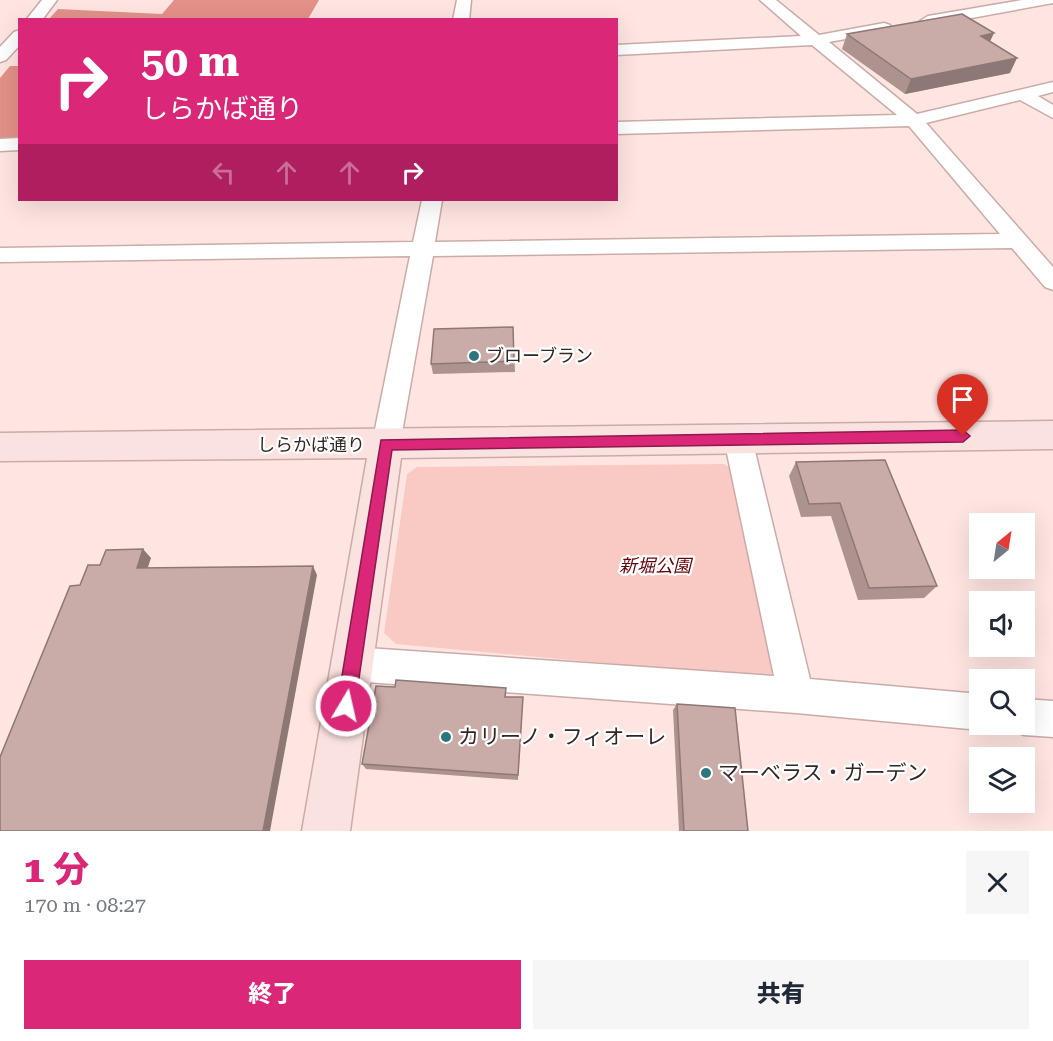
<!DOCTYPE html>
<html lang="ja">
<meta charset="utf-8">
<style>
:root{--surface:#fff;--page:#f6f6f7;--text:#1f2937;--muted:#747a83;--accent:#db2777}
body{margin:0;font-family:"Roboto Serif","Noto Sans JP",serif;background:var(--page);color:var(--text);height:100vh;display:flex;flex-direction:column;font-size:22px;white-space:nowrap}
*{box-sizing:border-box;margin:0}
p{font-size:20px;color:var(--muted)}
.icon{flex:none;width:33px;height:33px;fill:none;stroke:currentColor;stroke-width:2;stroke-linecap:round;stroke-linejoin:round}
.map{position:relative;height:831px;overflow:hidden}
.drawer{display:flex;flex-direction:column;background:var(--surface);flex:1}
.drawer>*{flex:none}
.banner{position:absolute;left:18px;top:18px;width:600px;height:183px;border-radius:0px;box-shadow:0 6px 24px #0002;background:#db2777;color:#fff;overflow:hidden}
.needle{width:39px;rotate:30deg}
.controls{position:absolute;left:969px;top:513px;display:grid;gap:12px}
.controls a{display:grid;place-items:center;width:66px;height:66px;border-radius:0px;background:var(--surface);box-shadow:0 6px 24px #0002;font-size:30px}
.pin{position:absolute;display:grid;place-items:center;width:51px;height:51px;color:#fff;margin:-62px -26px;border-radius:50% 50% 50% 0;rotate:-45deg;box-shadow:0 0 6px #0007}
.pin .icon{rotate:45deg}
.me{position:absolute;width:66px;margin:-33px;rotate:9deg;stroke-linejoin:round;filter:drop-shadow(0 0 4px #0008)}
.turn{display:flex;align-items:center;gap:21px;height:126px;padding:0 24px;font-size:27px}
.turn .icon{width:78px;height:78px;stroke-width:2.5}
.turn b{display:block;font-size:42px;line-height:51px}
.lanes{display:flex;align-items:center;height:57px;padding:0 24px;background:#0003;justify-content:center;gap:30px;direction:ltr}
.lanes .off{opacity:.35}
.round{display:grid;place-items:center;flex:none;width:63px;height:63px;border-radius:0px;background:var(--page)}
.head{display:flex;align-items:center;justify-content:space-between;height:102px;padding:0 24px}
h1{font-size:36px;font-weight:800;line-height:45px;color:var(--accent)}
.action{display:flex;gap:12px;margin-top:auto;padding:12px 24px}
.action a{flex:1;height:69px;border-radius:0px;background:var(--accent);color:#fff;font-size:24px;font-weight:800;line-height:69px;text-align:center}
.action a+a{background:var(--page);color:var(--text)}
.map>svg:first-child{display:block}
</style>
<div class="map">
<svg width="1053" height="831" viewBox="0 0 1053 831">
<rect width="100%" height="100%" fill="#ffe5e2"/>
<path fill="#f9cac4" d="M724,464L738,472L779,661L769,678L396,644L384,633L407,474L417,467Z"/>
<path fill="#e39189" d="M174,0H319L308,19H49L58,9L162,14Z
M10,66H19V141L0,142V78Z"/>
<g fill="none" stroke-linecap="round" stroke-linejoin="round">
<defs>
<path id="street" d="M42,0H57L42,20H26Z
M457,0H471L469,20H453Z
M760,0H776L819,35L884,23L890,25L892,28L890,31L829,42L917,114L1053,82V92L1038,96L1053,105V118L1020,100L926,123L1053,267V290L1045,287L1012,248L433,256L400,444L396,452L386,455L376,452L372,444L410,256L0,262V248L413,242L422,200H442L435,242L1000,234L909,126L616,134V122L897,115L812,45L616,55V45L801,36Z
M1022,0H1053V3L928,26L920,21L928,16Z
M20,30V45L6,60L0,62V47L14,32Z
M20,138V150L0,151V139Z
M738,428L748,431L752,439L810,679L980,694V724L993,725L980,730L796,713L352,681L340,676L335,664L340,652L352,647L774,676L724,439L728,431Z
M1024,699L1053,701V737L1024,735L1011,730L1009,724H1024Z"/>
<path id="secondary" d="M1053,421V449L401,458L350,831H302L367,458L0,461V433Z"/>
</defs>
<use href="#street" stroke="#caaba7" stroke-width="3"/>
<use href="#secondary" stroke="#caaba7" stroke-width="3"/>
<use href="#street" fill="#fff" fill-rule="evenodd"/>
<use href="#secondary" fill="#fae2e0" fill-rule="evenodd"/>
</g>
<path fill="#ad9390" d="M847,34L990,41L1010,73L905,94L842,49Z
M513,327L515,372L433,374L431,364Z
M796,462L937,586L924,598L858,600L831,516L801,517L789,476Z
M506,697H523L518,780L366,769L362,764Z
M677,704L748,831H679L673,710Z"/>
<path fill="#8d7875" d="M994,33L987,48L981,36Z
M1017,58L1010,73L905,94L911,79Z
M143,549L151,558L145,576L137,568Z
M313,566L317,575L270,831H263Z"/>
<path fill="#c9aba7" stroke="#8d7875" stroke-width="1.5" d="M962,14L994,33L981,36L1017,58L911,79L847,34Z
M513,327L514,361L431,364L434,329Z
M885,460L937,586L869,588L840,503L809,504L796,462Z
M143,549L137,568L313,566L263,831H0V757L70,586L80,585L88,565H100L106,550Z
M396,680L506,688L505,697H523L518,775L362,764L376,686L395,687Z
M677,704L735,708L748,831H684Z"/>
<path fill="#db2777" stroke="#8e194d" stroke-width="1.5" d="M963,430L970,436L963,442L392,450L355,706L352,712L346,715L339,712L337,706L381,440Z"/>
<g fill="#2e767f" stroke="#fff" stroke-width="2">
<circle cx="474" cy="356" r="6"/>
<circle cx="446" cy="737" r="6"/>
<circle cx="706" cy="773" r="6"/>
</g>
<g text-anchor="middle" stroke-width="4.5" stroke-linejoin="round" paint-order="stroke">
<g font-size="18" fill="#332725" stroke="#fff" text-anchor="start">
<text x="486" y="362">ブローブラン</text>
</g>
<g font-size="18" fill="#332725" stroke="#fff">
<text x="311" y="451">しらかば通り</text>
</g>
<g font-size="18" font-style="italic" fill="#650008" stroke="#fff">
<text x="655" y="572">新堀公園</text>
</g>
<g font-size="21" fill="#332725" stroke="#fff" text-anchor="start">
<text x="458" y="744">カリーノ・フィオーレ</text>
<text x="718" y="780">マーベラス・ガーデン</text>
</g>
</g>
</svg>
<div class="controls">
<a><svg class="needle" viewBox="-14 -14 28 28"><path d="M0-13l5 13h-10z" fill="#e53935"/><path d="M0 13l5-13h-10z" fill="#747a83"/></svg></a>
<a><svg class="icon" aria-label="sound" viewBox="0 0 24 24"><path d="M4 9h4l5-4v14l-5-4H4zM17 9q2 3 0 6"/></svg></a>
<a><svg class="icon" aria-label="search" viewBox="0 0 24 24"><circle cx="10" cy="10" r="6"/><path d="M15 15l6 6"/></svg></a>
<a><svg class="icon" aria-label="layers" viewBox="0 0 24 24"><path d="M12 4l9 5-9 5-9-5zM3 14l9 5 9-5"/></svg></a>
</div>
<div class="pin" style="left:963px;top:436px;background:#d93025"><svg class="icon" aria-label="arrive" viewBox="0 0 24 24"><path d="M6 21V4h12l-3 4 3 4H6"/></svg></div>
<svg class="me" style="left:346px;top:706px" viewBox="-20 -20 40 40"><circle r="17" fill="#db2777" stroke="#fff" stroke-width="3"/><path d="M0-11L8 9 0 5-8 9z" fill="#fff"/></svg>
<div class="banner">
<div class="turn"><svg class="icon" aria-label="right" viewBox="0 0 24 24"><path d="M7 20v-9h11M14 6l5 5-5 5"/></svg><div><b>50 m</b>しらかば通り</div></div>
<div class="lanes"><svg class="icon off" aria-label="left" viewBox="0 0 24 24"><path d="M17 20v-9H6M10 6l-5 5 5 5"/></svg><svg class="icon off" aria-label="ahead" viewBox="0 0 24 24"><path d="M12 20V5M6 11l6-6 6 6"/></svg><svg class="icon off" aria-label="ahead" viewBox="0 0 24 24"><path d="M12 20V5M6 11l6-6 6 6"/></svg><svg class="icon" aria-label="right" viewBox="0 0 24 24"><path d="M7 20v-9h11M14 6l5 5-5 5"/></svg></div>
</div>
</div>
<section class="drawer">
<div class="head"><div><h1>1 分</h1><p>170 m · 08:27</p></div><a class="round"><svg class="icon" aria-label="close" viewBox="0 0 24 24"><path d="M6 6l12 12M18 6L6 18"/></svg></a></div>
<div class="action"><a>終了</a><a>共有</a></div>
</section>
